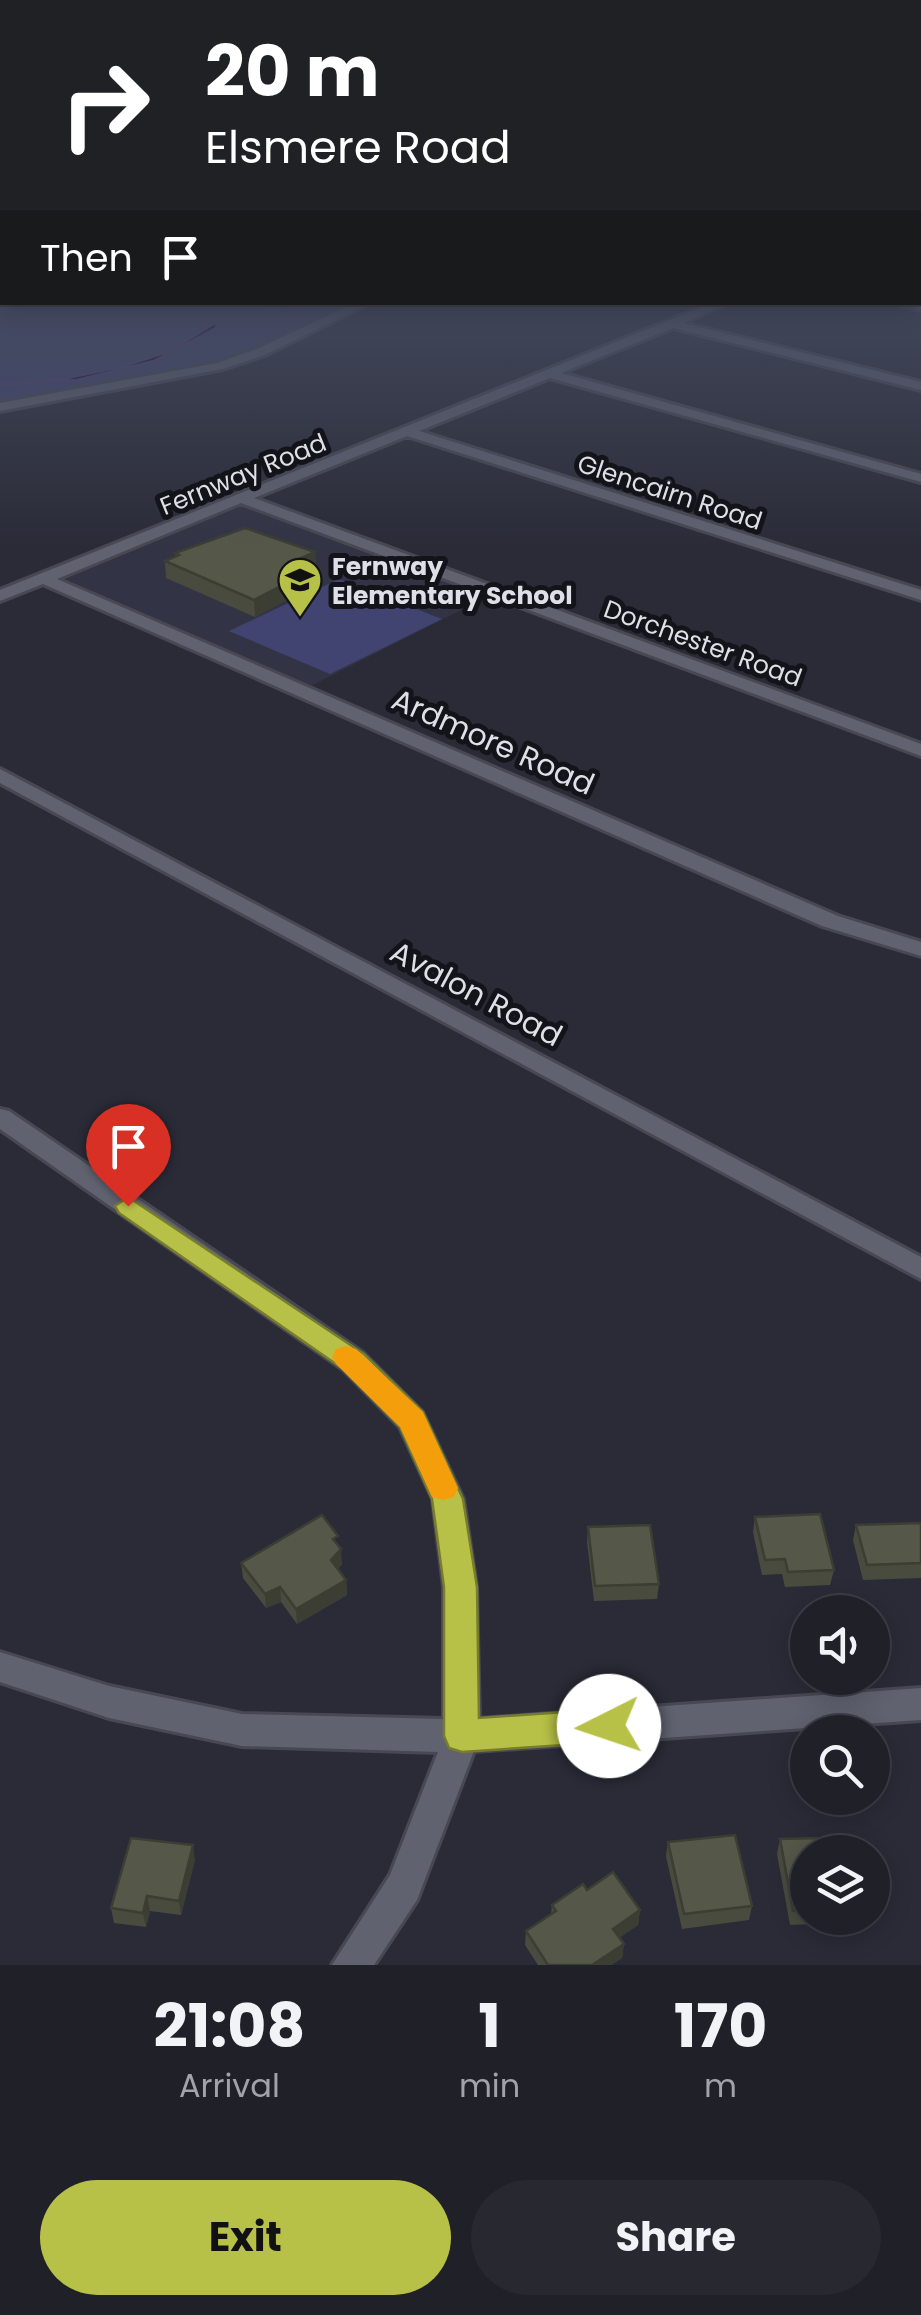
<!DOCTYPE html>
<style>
:root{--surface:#202029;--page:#282831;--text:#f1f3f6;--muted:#a2a3a8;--line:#3d3e46;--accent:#b8c147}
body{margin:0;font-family:Poppins,sans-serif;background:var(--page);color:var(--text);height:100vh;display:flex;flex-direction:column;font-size:38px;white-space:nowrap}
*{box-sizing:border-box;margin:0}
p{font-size:32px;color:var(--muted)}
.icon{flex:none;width:55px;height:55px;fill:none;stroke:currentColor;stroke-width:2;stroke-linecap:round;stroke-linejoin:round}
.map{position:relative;height:1965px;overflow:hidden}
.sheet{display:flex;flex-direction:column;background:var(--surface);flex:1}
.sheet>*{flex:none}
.banner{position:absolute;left:0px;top:0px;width:922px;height:305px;box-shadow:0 5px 25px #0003,0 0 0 2px var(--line);background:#202124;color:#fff;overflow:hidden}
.tools{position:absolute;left:790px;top:1595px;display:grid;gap:20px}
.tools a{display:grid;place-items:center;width:100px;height:100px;border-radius:50%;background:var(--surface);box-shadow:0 5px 25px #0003,0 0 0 2px var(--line);font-size:50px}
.pin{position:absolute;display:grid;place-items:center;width:85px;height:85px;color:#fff;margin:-102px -42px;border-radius:50% 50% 50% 0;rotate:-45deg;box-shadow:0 0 10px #0007}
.pin .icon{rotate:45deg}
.me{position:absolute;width:110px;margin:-55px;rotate:266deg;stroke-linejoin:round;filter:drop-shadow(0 0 8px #0008)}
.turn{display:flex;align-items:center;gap:35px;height:210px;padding:0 40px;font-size:45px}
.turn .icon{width:130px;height:130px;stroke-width:2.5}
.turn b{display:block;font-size:70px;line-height:85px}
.then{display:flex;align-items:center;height:95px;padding:0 40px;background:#0003;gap:20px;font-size:38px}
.eta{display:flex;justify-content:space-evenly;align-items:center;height:170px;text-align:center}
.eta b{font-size:60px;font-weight:700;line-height:70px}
.primary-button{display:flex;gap:20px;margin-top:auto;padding:20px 40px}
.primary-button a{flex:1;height:115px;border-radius:60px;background:var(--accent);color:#111;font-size:40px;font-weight:700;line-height:115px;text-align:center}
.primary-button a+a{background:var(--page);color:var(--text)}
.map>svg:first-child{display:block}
</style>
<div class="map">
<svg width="921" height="1965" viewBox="0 0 921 1965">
<rect width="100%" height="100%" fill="#2a2b37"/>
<path fill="#323445" d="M239,507H248L489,596L311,686L65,579Z"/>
<path fill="#414471" d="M14,302L358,303L212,365L0,403V306Z
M339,579L442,619L330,674L229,631Z"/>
<path fill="#0e003f" stroke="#4c4371" stroke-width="2.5" d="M293,303L226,323L154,361L77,380L0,384L68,378L124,366L170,351L216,322Z"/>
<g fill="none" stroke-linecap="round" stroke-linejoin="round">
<path stroke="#4c4371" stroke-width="4" d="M217,325L299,302
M0,384L19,383"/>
<defs>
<path id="minor" d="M357,302H372L265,355L223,369L0,411V403L217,363L257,349Z
M715,302H731L683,323L921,382V390L673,328L561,373L921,474V482L550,378L419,431L921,590V600L407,436L254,498L921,744V756L241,503L57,579L838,916L921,942V956L822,926L43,584L0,601V590Z
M896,302L921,304V310L897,304Z
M0,769L921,1257V1279L0,783Z
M0,1109L9,1111L363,1353L422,1412L463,1499L476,1587L479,1719L921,1688V1720L474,1751L417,1900L374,1965H332L390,1875L438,1752L242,1746L109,1718L0,1682V1652L109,1686L242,1714L444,1719V1587L433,1499L400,1427L343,1369L0,1129Z"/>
</defs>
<use href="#minor" stroke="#474852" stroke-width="6"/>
<use href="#minor" fill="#606270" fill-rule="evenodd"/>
</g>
<path fill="#494b3f" d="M315,552L316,568L310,571L311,587L255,617L166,578L165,561L175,557V553Z
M755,1517L834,1570L830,1585L785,1587L782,1574L762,1575L753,1532Z
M921,1523V1578L863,1580L853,1540L856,1525Z
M588,1527L659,1584L657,1599L594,1601L587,1542Z
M339,1547L342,1564L338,1569L346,1580L347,1595L297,1624L281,1602L266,1608L243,1578L241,1563Z
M780,1839L808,1852V1918H862L861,1922L790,1925L777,1854Z
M668,1842L752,1906L749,1920L682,1929L666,1856Z
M195,1860L181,1915L150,1911L146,1927L114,1923L111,1908Z
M587,1890L640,1910L638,1925L619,1938L624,1944L622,1958L611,1965H538L525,1945L526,1931L551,1914L552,1905Z"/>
<path fill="#3c3d33" d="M315,552L316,568L310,571L311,587L255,617L254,600L290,563Z
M341,1549L342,1564L332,1575L331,1560Z
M346,1580L347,1595L297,1624L296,1609Z
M280,1587L281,1602L266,1608L265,1594Z
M193,1845L195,1860L181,1915L179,1901Z
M147,1896L150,1911L146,1927L143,1913Z
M640,1910L638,1925L612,1943L613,1929Z
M624,1944L622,1958L611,1965H592Z"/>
<path fill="#555749" stroke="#3c3d33" stroke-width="2.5" d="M245,528L315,552L290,563L310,571L254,600L165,561L179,555L175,553Z
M820,1514L834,1570L788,1572L785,1559L765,1560L755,1517Z
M322,1515L338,1536L333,1539L341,1549L331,1560L346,1580L296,1609L280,1587L265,1594L241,1563Z
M921,1523V1563L867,1565L856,1525Z
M650,1525L659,1584L595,1586L588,1527Z
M735,1835L752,1906L684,1914L668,1842Z
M131,1838L193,1845L179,1901L147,1896L143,1913L111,1908Z
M818,1838L821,1851L837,1850V1852H808V1910L793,1911L780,1839Z
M613,1872L640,1910L613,1929L624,1944L592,1965H548L526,1931L556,1911L552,1905L583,1884L587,1890Z"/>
<linearGradient id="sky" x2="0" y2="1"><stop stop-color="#17181e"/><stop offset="0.5" stop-color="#444a5e"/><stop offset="1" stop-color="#444a5e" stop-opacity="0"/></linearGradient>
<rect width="921" height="550" fill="url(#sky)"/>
<path fill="#b8c147" stroke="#787d2e" stroke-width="2.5" d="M128,1197L364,1354L423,1412L463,1499L477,1587L479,1718L609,1709L621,1714L626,1726L621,1737L609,1742L462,1752L449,1748L444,1736V1587L432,1499L400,1427L343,1369L119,1213L115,1206Z"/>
<path fill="#f59e0b" d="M346,1346L356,1349L423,1412L458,1488L454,1497L443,1500L432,1497L400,1427L336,1364L332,1357L336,1349Z"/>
<defs>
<symbol id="school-pin" viewBox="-11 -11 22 30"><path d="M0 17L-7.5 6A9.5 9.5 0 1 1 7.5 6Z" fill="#b8c147" stroke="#131419"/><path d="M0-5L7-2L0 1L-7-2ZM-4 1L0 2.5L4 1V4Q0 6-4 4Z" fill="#111"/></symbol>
</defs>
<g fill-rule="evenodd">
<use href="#school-pin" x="275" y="555" width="50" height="68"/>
</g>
<g text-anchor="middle" stroke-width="10" stroke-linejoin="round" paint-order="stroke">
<g font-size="25" fill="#dedfe7" stroke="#131419">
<text transform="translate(243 474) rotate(-22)" y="9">Fernway Road</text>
<text transform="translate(670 492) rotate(18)" y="9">Glencairn Road</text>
<text transform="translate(703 643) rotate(20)" y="9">Dorchester Road</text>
</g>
<g font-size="25" font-weight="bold" fill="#dedfe7" stroke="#131419" text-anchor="start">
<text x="332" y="575">Fernway<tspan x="332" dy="29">Elementary School</tspan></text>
</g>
<g font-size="30" fill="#dedfe7" stroke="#131419">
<text transform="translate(493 742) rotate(24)" y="10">Ardmore Road</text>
<text transform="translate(476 994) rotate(28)" y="10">Avalon Road</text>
</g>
</g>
</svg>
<div class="tools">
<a><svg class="icon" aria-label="sound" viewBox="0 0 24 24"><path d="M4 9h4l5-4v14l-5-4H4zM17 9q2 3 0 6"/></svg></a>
<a><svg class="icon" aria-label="search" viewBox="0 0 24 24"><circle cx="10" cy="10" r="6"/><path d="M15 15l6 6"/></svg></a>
<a><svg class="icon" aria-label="layers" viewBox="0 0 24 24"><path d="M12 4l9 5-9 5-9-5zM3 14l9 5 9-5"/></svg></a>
</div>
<div class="pin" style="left:128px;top:1206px;background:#d93025"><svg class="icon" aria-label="arrive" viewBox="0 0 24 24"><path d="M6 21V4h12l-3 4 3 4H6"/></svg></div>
<svg class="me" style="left:609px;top:1726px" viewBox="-20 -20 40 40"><circle r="19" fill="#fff"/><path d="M0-13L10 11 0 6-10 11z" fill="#b8c147"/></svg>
<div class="banner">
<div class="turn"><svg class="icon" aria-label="right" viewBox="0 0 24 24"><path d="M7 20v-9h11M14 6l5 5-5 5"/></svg><div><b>20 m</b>Elsmere Road</div></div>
<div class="then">Then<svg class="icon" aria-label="arrive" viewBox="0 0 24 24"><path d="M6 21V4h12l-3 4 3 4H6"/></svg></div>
</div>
</div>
<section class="sheet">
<div class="eta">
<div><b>21:08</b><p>Arrival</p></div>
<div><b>1</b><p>min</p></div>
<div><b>170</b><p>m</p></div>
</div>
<div class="primary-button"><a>Exit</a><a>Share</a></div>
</section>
